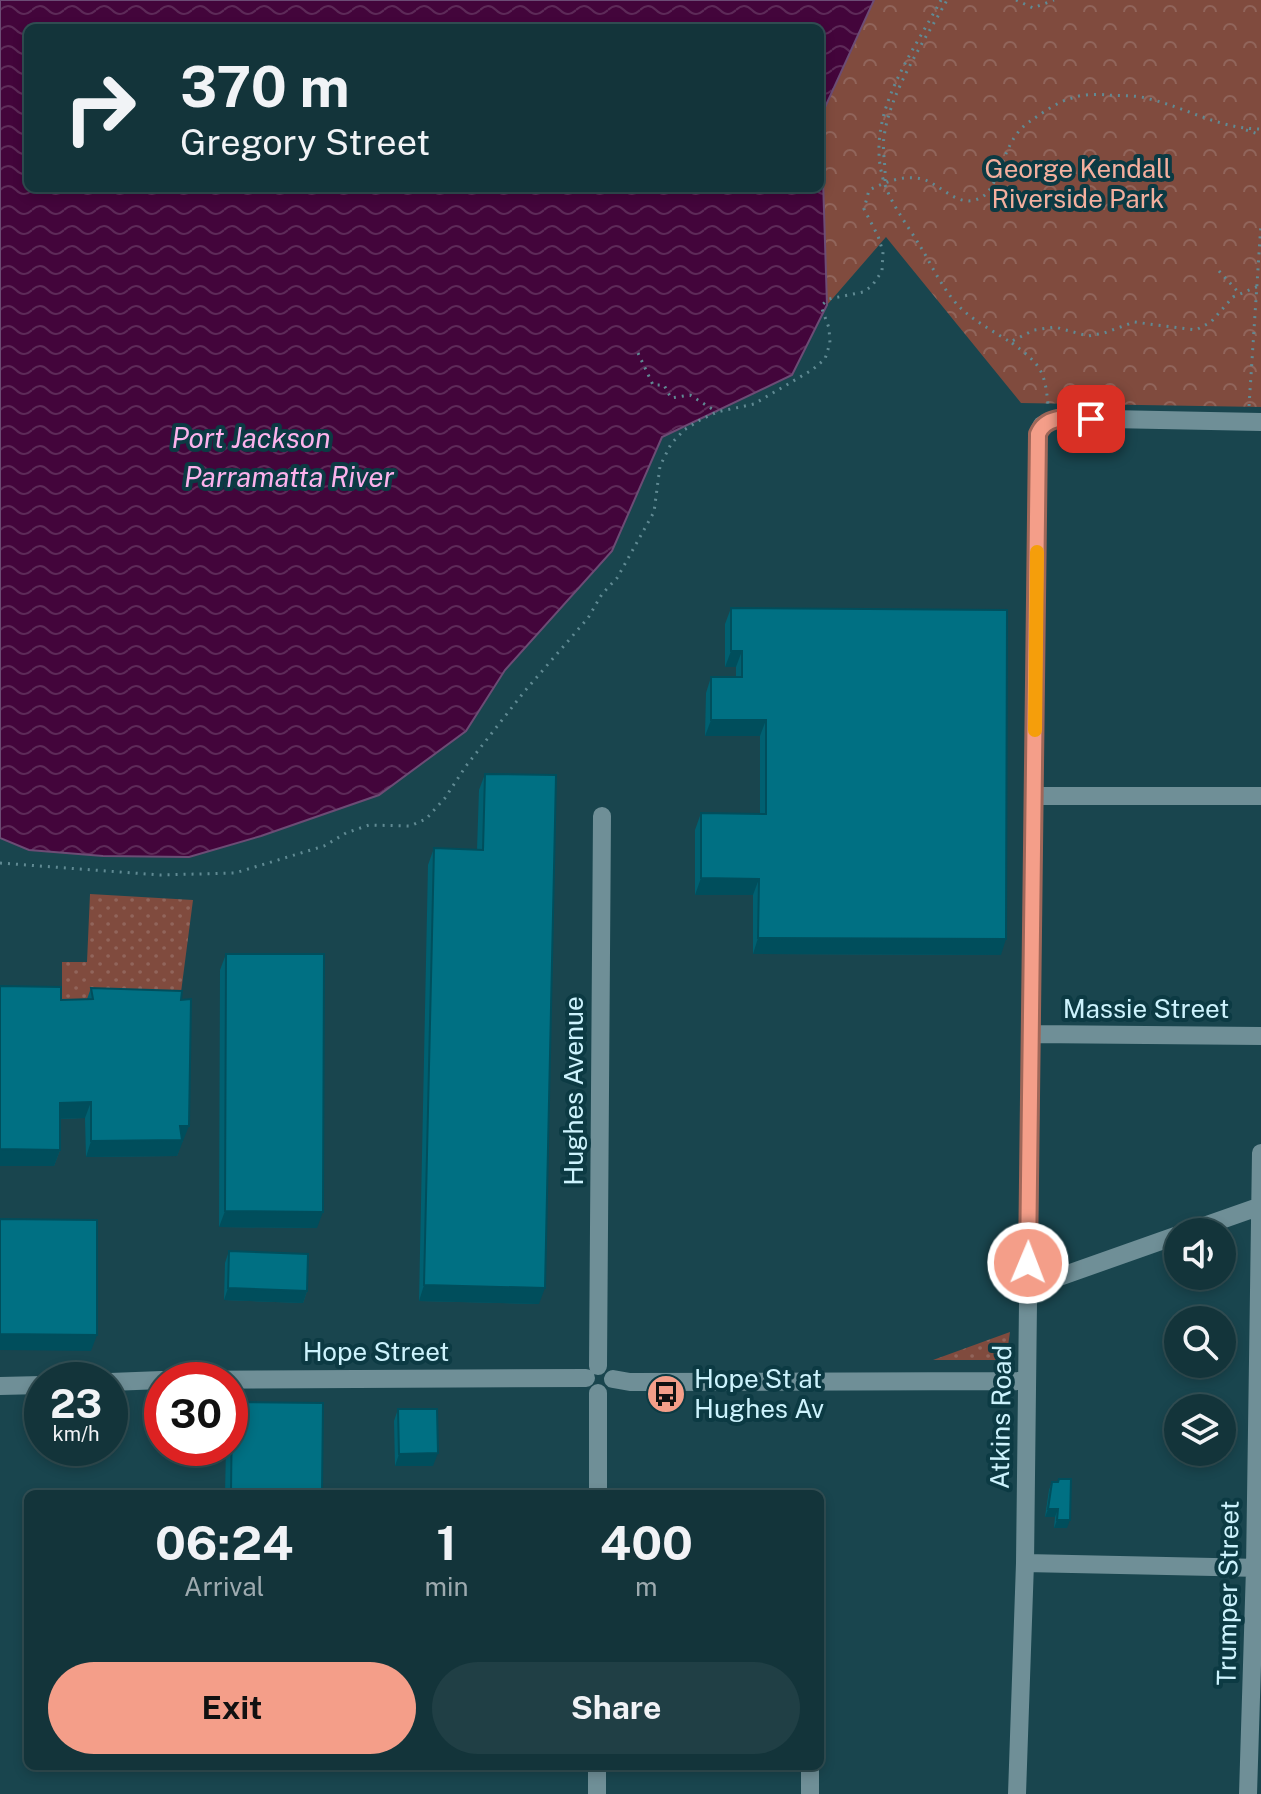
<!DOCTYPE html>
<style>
:root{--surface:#13343a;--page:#203f45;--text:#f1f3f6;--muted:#9daaaf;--line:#324f54;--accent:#f49e89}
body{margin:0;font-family:"Public Sans",sans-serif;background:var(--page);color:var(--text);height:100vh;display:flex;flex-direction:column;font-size:30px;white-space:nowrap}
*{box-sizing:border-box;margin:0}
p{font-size:26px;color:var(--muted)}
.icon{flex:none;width:44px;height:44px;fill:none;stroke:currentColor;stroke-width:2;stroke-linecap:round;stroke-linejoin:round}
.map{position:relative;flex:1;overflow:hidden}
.sheet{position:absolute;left:24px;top:1490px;width:800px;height:280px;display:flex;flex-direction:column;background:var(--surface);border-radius:12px;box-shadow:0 4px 12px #0003,0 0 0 2px var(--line)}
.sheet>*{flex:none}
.hud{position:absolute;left:24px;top:24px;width:800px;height:168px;border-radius:12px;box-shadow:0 4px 12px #0003,0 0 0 2px var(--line);background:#13343a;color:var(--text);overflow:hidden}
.fabs{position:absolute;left:1164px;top:1218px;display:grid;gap:16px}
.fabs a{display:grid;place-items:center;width:72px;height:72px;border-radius:50%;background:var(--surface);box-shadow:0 4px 12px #0003,0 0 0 2px var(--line);font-size:40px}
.speed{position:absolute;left:24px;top:1362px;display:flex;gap:16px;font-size:40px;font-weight:700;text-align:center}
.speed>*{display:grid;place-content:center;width:104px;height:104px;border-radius:50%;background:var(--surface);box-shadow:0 4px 12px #0003,0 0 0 2px var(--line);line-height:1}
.speed small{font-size:20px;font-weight:400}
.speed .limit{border:12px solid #d22;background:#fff;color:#111}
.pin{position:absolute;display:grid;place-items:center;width:68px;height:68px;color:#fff;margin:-34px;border-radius:16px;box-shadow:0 4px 12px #0006}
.me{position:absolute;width:88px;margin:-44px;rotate:1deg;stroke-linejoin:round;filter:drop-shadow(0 0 6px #0008)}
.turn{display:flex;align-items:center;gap:28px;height:168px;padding:0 24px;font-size:36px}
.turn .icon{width:104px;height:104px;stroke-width:2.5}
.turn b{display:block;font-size:56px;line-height:68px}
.eta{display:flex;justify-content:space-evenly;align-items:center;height:136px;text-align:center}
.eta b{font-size:48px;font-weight:700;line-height:56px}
.cta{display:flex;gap:16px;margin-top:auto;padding:16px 24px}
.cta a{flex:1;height:92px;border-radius:48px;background:var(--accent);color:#111;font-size:32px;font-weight:700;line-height:92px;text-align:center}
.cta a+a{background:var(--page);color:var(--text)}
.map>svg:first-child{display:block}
</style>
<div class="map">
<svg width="1261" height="1794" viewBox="0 0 1261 1794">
<defs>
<pattern id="grass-dots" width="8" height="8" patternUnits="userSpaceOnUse" patternTransform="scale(2)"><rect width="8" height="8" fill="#804b3e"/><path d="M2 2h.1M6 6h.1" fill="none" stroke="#91655b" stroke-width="1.8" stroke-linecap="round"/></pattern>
<pattern id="park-crowns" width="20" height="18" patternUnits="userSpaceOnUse" patternTransform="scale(2)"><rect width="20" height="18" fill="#804b3e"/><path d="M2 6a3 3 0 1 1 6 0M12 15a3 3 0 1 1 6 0" fill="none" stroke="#91655b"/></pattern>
<pattern id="water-waves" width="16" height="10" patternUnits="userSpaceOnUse" patternTransform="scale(2)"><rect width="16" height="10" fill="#43053b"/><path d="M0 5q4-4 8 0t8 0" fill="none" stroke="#5d2a58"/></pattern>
</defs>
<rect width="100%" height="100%" fill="#19454e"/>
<path fill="url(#grass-dots)" d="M90,894L193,900L180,1000L62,1002V962H87Z
M1010,1332L1007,1353L995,1360H933Z"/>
<path fill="url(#park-crowns)" d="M874,0H1261V407L1021,403L886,237L827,305L821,116Z"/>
<path fill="url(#water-waves)" stroke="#6c4c75" stroke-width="2" fill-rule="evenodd" d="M0,0H874L821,116L827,305L792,375L662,437L612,551L505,670L466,731L379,795L261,836L189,857L103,856L29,850L0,838ZM820,28V188H28V28Z"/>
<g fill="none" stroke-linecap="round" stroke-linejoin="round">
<path stroke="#608a93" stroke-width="3" stroke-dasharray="2 6" stroke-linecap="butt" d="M941,0C912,54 863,117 884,182C891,204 908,226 920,246C933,267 945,295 965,312C978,323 996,333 1010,342L1034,330L1055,327L1088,336L1104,333L1134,322L1196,330L1211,322L1233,297L1261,285
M1016,0L1033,8L1054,0
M1246,130L1261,135
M885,181C886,166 882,151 884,137C890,91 925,40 947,0
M1219,271L1239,293
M1012,343C1040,364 1045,370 1048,405
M638,353L653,385H664L671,398L690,395L717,412
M1249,406L1261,223
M0,863L160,875L235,873L324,846L346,833L369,825L410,826L426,819L445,798L466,766L524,692L588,618L602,594L617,578L654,512L660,466L671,444L684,430L700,420L717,412L754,404L812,370L825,359L830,343L829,328L822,309L823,304L829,299L863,292L872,286L882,271L883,252L878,236L864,209L869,190C884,183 899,176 916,178C939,179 957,212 982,197C1001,186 1002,140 1029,122C1042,113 1057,102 1072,98C1082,94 1097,94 1108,95C1122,96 1137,95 1150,99C1189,109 1220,129 1261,129"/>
<path stroke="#6f8f97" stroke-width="18" d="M1035,796H1261
M1032,1034L1261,1036
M1187,1232L1261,1206
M1028,1288L1178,1235
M598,1366L602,816
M613,1379L630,1382L1027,1381
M166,1380L586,1378
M110,1382L162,1380
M0,1386L42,1385
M598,1393V1494
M1025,1563L1261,1568
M597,1794V1766
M810,1794V1766
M1017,1794L1025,1563L1038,434L1042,425L1059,418L1261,422
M1248,1794L1255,1568L1261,1153"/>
</g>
<path fill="#006071" d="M731,608L1001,955L753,954V895H695V830L701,813L760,814V736H705L706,693L711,677H736V667H725V624Z
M485,774L539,1304L419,1301L428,865L434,848L477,850L479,790Z
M226,954L317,1228L219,1227L220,970Z
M91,988L181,1000L183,1142H182L177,1156L86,1157L85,1118L60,1119V1150L54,1166L61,1000L87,999Z
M229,1251L307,1291L303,1303L224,1300L225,1263Z
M232,1402L322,1494H225L226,1448H230V1408Z
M398,1409L433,1466H395L394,1421Z
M1059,1479L1067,1528H1054L1055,1517H1045L1049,1490L1052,1482H1057Z"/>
<path fill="#004e5c" d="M731,651H742L736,667H725Z
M711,720H766L760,736H705Z
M701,878L759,879L753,895H695Z
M758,938L1006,939L1001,955L753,954Z
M91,1102L85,1118L54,1119L60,1103Z
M180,1126H189L177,1156L86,1157L91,1141Z
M0,1149L60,1150L54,1166H0Z
M225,1211L323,1212L317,1228L219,1227Z
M424,1285L545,1288L539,1304L419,1301Z
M228,1288L307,1291L303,1303L224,1300Z
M0,1334L97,1335L91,1351L0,1350Z
M438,1453L433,1466H395L399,1454Z
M1048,1509H1058L1055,1517H1045Z
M1057,1520H1070L1067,1528H1054Z"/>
<path fill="#007083" stroke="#004e5c" stroke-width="2" d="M731,608L1007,610L1006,939L758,938L759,879L701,878V813L766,814V720H711V677H742V651H731Z
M485,774L556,775L545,1288L424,1285L434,848L483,850Z
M226,954H324L323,1212L225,1211Z
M0,986L61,987V1000L93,999L91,988L182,991L181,1000L191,999L189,1126H180L182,1140L91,1141V1102L60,1103V1150L0,1149Z
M0,1219L97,1220V1335L0,1334Z
M229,1251L308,1254L307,1291L228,1288Z
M232,1402L323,1403L322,1494H231Z
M398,1409H437L438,1453L399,1454Z
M1059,1479H1071L1070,1520H1057L1058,1509H1048L1052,1482H1058Z"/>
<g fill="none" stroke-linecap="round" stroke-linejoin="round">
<defs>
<path id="route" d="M1028,1263L1038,434C1047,413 1072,419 1091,419"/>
</defs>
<use href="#route" stroke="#9f6759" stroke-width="20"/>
<use href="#route" stroke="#f49e89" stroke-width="14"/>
<path stroke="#f59e0b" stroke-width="14" d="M1035,730L1037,552"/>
</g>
<defs>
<symbol id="bus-disc" viewBox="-11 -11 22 22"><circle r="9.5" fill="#f49e89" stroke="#0c3a43"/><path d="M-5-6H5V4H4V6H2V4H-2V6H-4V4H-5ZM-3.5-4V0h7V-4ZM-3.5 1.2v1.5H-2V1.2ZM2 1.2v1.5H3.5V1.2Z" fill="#111"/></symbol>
</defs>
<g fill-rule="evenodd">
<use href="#bus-disc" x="644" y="1372" width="44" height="44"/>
</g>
<g text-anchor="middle" stroke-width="8" stroke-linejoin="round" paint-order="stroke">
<g font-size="26" fill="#f4af9e" stroke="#0c3a43">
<text x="1078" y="178">George Kendall<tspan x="1078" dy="30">Riverside Park</tspan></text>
</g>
<g font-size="26" fill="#cdf3fd" stroke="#0c3a43">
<text x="1146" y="1018">Massie Street</text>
<text transform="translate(574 1091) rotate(-90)" y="9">Hughes Avenue</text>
<text x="376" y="1361">Hope Street</text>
<text transform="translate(1001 1417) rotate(-89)" y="9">Atkins Road</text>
<text transform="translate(1228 1593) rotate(-89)" y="9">Trumper Street</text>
</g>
<g font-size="26" fill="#cdf3fd" stroke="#0c3a43" text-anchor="start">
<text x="694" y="1388">Hope St at<tspan x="694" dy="30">Hughes Av</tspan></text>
</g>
<g font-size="28" font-style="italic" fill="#fcb2ec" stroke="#0c3a43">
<text x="251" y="448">Port Jackson</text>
<text x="289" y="487">Parramatta River</text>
</g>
</g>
</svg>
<div class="fabs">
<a><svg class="icon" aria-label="sound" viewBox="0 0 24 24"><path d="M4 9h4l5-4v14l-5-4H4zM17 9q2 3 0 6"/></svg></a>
<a><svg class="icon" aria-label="search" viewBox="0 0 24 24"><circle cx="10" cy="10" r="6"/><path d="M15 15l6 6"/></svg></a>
<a><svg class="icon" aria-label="layers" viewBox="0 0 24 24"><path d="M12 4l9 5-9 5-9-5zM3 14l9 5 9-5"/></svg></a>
</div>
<div class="speed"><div>23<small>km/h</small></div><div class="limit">30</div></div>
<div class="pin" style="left:1091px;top:419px;background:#d93025"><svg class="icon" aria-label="arrive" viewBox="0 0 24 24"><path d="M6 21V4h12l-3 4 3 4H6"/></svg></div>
<svg class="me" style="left:1028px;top:1263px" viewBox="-20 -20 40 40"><circle r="17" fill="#f49e89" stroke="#fff" stroke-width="3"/><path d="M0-11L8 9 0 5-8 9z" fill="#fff"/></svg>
<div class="hud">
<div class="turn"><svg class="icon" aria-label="right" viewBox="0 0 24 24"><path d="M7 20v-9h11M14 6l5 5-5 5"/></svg><div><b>370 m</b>Gregory Street</div></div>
</div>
<section class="sheet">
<div class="eta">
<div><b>06:24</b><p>Arrival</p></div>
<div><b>1</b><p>min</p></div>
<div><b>400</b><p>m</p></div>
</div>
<div class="cta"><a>Exit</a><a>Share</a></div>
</section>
</div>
